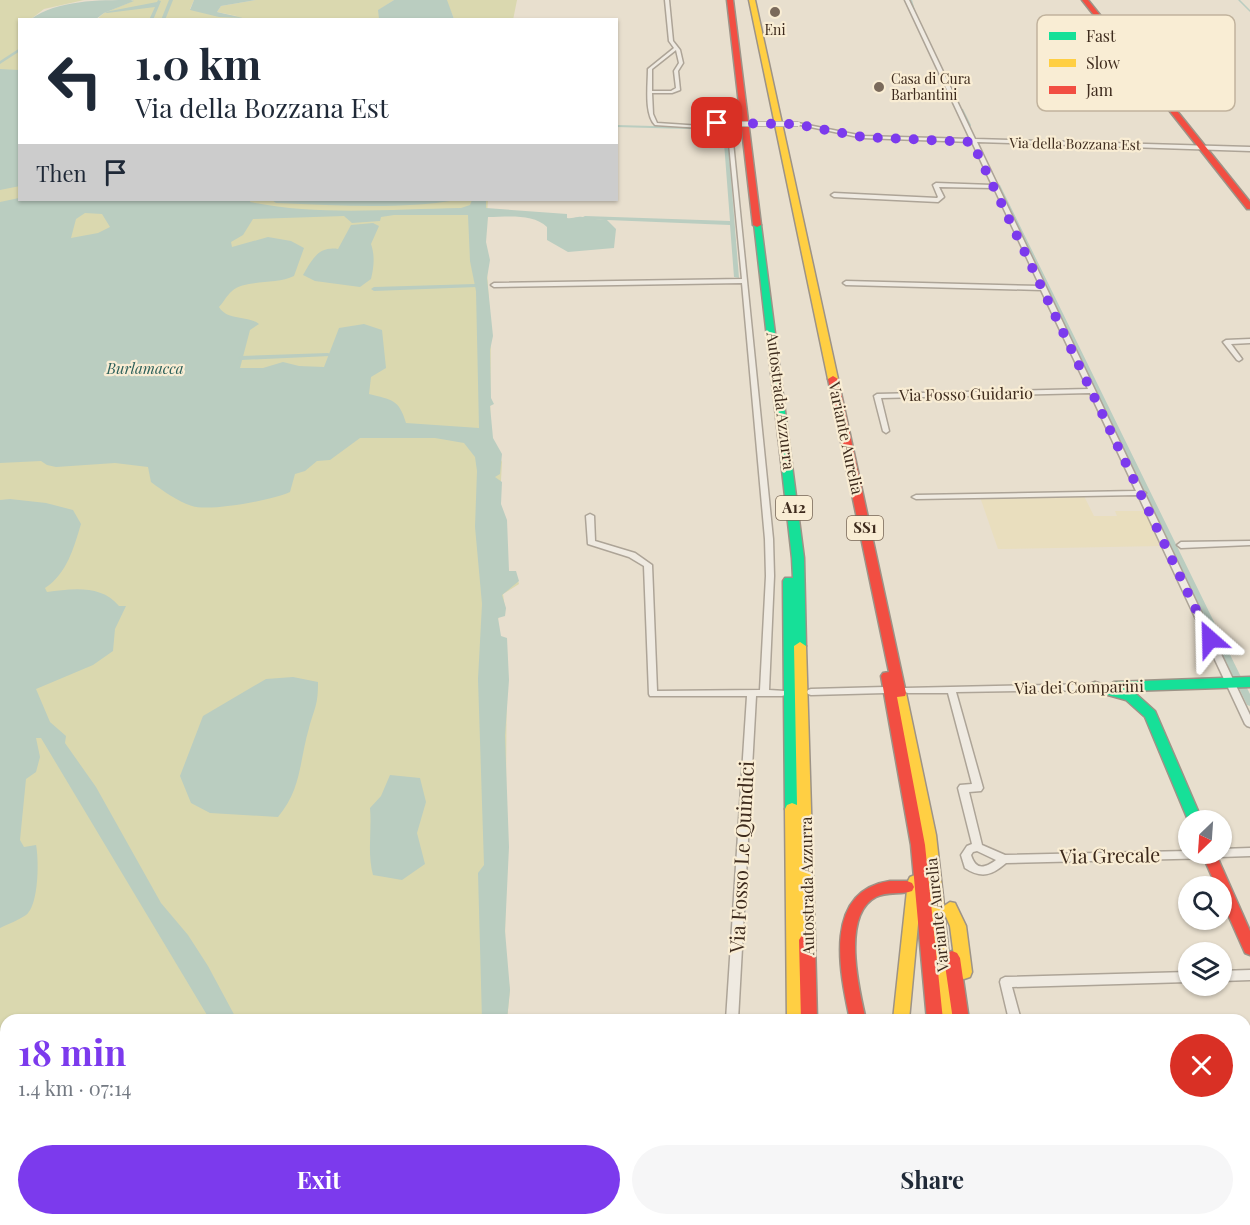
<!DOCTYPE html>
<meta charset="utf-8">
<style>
:root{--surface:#fff;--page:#f6f6f7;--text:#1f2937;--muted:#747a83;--accent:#7c3aed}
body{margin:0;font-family:"Playfair Display",serif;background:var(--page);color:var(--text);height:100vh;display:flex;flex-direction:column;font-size:22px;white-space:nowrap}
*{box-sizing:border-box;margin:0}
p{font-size:20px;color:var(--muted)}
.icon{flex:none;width:33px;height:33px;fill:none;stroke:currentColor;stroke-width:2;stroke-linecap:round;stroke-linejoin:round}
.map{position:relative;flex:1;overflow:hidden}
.sheet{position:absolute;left:0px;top:1014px;width:1251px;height:212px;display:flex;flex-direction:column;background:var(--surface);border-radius:18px 18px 0 0;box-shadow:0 2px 4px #0004}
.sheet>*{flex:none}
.guide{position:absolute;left:18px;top:18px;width:600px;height:183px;border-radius:0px;box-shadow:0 2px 4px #0004;background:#fff;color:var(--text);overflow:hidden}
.needle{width:39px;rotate:205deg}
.controls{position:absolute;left:1178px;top:810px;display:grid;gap:12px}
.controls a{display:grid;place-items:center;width:54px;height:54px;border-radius:50%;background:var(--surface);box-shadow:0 2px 4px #0004;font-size:30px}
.pin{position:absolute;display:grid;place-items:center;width:51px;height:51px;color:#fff;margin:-26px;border-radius:12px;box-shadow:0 3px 9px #0006}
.me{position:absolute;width:66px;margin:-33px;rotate:335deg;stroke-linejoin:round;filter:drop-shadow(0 0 4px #0008)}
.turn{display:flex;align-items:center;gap:21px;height:126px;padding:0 18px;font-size:27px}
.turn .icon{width:78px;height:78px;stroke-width:2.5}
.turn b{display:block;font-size:42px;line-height:51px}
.then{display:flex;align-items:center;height:57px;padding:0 18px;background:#0003;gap:12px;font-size:22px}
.round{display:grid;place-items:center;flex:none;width:63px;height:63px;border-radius:32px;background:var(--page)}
.overview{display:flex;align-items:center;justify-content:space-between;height:102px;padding:0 18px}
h1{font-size:36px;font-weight:700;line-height:45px;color:var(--accent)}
.cta{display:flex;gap:12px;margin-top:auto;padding:12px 18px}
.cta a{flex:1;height:69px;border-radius:36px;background:var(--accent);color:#fff;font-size:24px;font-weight:700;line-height:69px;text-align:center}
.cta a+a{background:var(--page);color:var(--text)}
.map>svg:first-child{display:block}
</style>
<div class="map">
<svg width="1250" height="1225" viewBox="0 0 1250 1225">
<rect width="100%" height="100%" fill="#e8dfce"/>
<path fill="#e9debe" d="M1084,496L1094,516H1117L1115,511H1145L1162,546L998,549L980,497Z"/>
<path fill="#dad8af" d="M0,0H84L44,9L31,19L20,20V200H488L485,243L491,331L490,438L502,462L500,499L508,572L515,571L519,584L503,594L505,608C496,619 496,623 500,637L507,639L505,953L510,990L507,1020H6V1132L0,1130Z
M132,0H194L190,9L237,16L217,12L221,6L256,0H394L379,10V19L96,20L104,13L133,1Z
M446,0H517L513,20L454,19Z
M0,1155L6,1157V1220H217L236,1225H0Z
M297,1220H522V1225H316Z"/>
<path fill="#bacdc0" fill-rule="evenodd" d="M131,0L134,1L104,13L96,19H31C57,0 99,0 131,0Z
M194,0H256L221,6L217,12L243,18L219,17L190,10Z
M394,0H447L454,19H379L378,10Z
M0,69L19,70L20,186L0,190Z
M19,198L33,201L251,200L250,202C316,216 393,209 461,208L470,205L472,200H486V208L567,214V218C571,219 574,217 578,217C587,216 595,221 606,219L616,229L614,248L568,252L547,240V227C533,213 506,217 488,217L486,242L490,260L487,278L493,336L490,350L491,398L494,404L490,406L493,438L502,454L500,474L495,477L502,482L501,504L507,520L509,571H516L519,581L502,595L506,608L505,616L498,618L501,636L507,638L509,680L505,736L509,847L505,931L510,990L507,1020H482L478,873L484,865L478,679L482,604L475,527L477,471L475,457L464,443L435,438H360L330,460L317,461L305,471L295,474L290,492C273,500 209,512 192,506C177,501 163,491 151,482L148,467L115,463L56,467L47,465L41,461L0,463V202ZM85,213L102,214L110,227L98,233L71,238L76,219ZM394,215H468L470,261L476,291L479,428L406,423C399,399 392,400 369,394L371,377L386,368L382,330L364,324L339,328L324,367L299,366L283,362L263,368H240L250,330L259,324C248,315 227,321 219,307C223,303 227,295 232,291C245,279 276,285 294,276L304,248L291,241L268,237L232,247L231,242L243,235L253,219L344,216L352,223L380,221L381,217Z
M272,200H457C396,210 338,205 276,203Z
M373,223L379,226L371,244C375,256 374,266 371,279L360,287L315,281L303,275C312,260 318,246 338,249L351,225Z
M10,499L46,503L73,510L81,524C74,547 67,574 45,588L47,592C71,589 101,584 119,606H126L115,629L113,651L93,665L36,689L50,722L66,736L65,743L96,787L161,903L188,935L208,966L237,1020H210L41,738H36L40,757L36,772L26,779L20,840L24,847L36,845C39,859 39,905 26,915C19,920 8,924 0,928V500Z
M293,677L318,682C318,706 315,706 309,728C299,762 302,788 278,817L210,813L191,803L180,776L203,716L266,679Z
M390,775L420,778L426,802L417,833L425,864L402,880L373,875C367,853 372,831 370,808L381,796Z
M403,1220H520V1225H406Z"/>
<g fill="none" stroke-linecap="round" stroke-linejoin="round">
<path stroke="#bacdc0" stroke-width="1.5" d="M1239,0L1250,11"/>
<path fill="#bacdc0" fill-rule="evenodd" d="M158,0L161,1L153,20H149L155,7L107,13L105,12L157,2Z
M169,0H173L165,20H161Z
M908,0H912L918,20L915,19Z
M20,48V51L0,64V61Z
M959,108L963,109L971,125V126L967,125L959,109Z
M616,125L727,128L739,278L734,277L730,225L583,219V217L585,216L730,221L723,130L616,127Z
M997,183L1000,185L1241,677L1240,679H1234L1233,677L994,185Z
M475,284L478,286L477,287L374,291L371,289L374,287Z
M328,353L330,354V356L241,360L238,358L241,356Z
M1242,683L1245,684L1250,694V706L1247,705L1238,686L1239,684Z"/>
<defs>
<path id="street" d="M665,0H669L673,41L680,50L683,63L678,71L680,90L672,93H652L653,114L657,123L702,126L732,132L773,539L774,576L769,690L785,691L786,693L785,695L782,696H756L738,1020H726L747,696H650L649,694L644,566L629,557L588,544L586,516L590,514L594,516L595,541L635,553L652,565L657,691L760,690L766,576L765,539L742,283L494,287L491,285L494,283L742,279L728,133L702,128L655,125C644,114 648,85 648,69L674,48L669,41ZM676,50L679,63L674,71L676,88L671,91H652V69Z
M905,0H909L975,139L1250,147V151L977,142L1143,491L1146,493L1145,494L1250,715V727L1247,726L1245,724L1138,495L916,499L912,497L916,495L1136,491L1090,393L881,398L889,431L886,433L883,431L874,396L877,394L1088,389L1041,290L846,285L843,283L846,281L1040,286L994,188L939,187L944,197L938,202L834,197L831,195L834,193L937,198L938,197L933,185L936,183L992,185L972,142L863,138L796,124L798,123L863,136L970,139Z
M1250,339V343L1231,344L1242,359L1239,361L1237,360L1223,342L1226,340Z
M1250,541V545L1181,548L1177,545L1181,542Z
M1095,684L1098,685L1099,687L1098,689L1095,690L956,692L983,788L981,791L969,792L982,845L1005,855L1188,851V854H1221V849L1250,848V856L1220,857L1216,858L1006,863C992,875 982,879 965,868L961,855L967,846L972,844L958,788L960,785L972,784L948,693H908L905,692L904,690L905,688ZM977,851L996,860C985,868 976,871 971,855L973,852Z
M885,687L888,688L889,690L888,692L885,693L811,695L808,694L807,692L808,690L811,689Z
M1250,970V980L1221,981V971Z
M1188,972V982L1012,987L1021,1020H1009L1000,982L1001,979L1005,977Z
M1245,1151H1250V1163H1245Z
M715,1220H727L726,1225H714Z"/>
<path id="fast" d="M754,223L761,225L804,558L806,646L804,649H796L799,809L797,813L792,815L787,813L785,809L783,581L785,578H793L792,558Z
M1250,677V687L1129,691L1135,693L1155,711L1202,820H1188L1145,717L1126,700L1090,690L1089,687L1090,684L1095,682L1108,686L1114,682Z
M804,1220H822V1225H804Z
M1000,1220H1028L1030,1225H1002Z"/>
<path id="slow" d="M749,0H755L838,379L833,382L828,379Z
M800,642L806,646L815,940L812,945L807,947L802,945L803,1020H787L785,809L787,805L792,803L797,805L794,646Z
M900,688L905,690L906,693L936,835L944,906L950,902L955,903L966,926L972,972L970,977L964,979L958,977L956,972L950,926L944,912L956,1020H940L922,835L894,693L895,690Z
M915,875L920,877L922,881L909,1020H893L908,881L910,877Z
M788,1220H806V1225H788Z
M935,1220H953L955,1225H937Z
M961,1220H979V1225H961Z
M1035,1220H1060L1062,1225H1037Z"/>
<path id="jam" d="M727,0H733L761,225L757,227L753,225Z
M1082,0H1088L1250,202V209H1247Z
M833,376L838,379L906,693L905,696L897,697L925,845L943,1020H927L911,845L881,676L883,673L889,672L828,379Z
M1202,854H1216L1250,931V955L1245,953L1221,899V886H1216Z
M890,881H907L912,883L914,887L912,891C901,895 887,891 876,897C841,915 859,990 866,1020H850C840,973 822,891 890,881Z
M807,933L812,935L815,940L817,1020H801L799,940L802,935Z
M952,951L957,953L960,958L969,1020H953L944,958L947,953Z"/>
</defs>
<use href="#street" stroke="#ada497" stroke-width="3"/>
<use href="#fast" stroke="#9d9387" stroke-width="3"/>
<use href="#slow" stroke="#9d9387" stroke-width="3"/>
<use href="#jam" stroke="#9d9387" stroke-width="3"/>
<use href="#street" fill="#efeae1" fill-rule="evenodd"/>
<use href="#fast" fill="#16e098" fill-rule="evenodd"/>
<use href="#slow" fill="#ffcf43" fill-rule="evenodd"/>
<use href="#jam" fill="#f24e42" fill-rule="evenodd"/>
<path stroke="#afa9a0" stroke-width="3" stroke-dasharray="14 14" stroke-linecap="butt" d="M0,1150L6,1151
M238,1220L256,1225"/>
<defs>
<path id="street-bridge" d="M717,124H798"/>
</defs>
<use href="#street-bridge" stroke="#ada497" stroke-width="6" stroke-linecap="butt"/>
<use href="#street-bridge" stroke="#efeae1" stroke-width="4.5"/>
</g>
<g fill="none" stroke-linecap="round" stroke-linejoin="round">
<path stroke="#7c3aed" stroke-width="10" stroke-dasharray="0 18" d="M717,123L795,124L863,137L972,142L1210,639"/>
</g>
<g fill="#7a6a5b" stroke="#f9edd4" stroke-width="2">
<circle cx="775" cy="12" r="6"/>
<circle cx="879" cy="87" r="6"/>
</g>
<g text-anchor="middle" stroke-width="4.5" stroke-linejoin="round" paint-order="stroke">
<g font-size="14" fill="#3e2b1d" stroke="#f9edd4">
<text x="775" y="35">Eni</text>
<text x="891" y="84" text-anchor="start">Casa di Cura<tspan x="891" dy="16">Barbantini</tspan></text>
</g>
<g font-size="14" fill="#3e2b1d" stroke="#f9edd4">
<text transform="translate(1075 144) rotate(1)" y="5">Via della Bozzana Est</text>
</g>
<g font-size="15" font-style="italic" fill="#2b5f59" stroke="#f9edd4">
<text x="145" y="374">Burlamacca</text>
</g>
<g fill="#f9edd4" stroke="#766554" stroke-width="1.5">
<rect x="776" y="496" width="36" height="24" rx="4.5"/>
<rect x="847" y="516" width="36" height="24" rx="4.5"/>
</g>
<g font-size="15" font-weight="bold" fill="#3e2b1d">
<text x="794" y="513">A12</text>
<text x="865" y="533">SS1</text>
</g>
<g font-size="16" fill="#3e2b1d" stroke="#f9edd4">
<text transform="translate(966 394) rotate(-1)" y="6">Via Fosso Guidario</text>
<text transform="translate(781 401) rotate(83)" y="6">Autostrada Azzurra</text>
<text transform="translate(846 438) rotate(78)" y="6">Variante Aurelia</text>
<text transform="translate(1079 687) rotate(-1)" y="6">Via dei Comparini</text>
<text transform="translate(807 886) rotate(-91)" y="6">Autostrada Azzurra</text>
<text transform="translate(937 915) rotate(-96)" y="6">Variante Aurelia</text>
</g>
<g font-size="20" fill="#3e2b1d" stroke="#f9edd4">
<text transform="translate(1110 856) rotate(-1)" y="7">Via Grecale</text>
<text transform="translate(742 857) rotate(-87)" y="7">Via Fosso Le Quindici</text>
</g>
</g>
<rect x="1037" y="15" width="198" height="96" rx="9" fill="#f9edd4" stroke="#c1b39d" stroke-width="1.5"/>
<rect x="1049" y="32" width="27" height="8" fill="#16e098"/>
<rect x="1049" y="59" width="27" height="8" fill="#ffcf43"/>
<rect x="1049" y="86" width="27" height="8" fill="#f24e42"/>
<g font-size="16" fill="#3e2b1d">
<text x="1086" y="42">Fast</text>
<text x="1086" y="69">Slow</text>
<text x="1086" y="96">Jam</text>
</g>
</svg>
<div class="controls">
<a><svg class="needle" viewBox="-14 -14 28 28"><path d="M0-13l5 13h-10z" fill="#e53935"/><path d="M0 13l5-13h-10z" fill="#747a83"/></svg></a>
<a><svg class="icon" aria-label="search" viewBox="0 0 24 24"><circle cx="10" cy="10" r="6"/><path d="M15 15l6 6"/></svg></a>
<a><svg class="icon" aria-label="layers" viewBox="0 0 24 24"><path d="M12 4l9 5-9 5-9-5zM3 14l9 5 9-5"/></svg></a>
</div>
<div class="pin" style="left:717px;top:123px;background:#d93025"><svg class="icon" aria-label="arrive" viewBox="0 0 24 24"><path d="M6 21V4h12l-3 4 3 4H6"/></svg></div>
<svg class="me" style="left:1210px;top:639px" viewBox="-20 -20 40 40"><path d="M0-17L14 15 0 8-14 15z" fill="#7c3aed" stroke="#fff" stroke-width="4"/></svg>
<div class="guide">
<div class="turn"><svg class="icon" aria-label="left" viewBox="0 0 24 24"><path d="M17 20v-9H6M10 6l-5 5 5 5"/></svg><div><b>1.0 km</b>Via della Bozzana Est</div></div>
<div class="then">Then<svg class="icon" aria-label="arrive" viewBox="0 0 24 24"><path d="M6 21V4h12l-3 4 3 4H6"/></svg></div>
</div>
<section class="sheet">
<div class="overview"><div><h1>18 min</h1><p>1.4 km · 07:14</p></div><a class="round" style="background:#d93025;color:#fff"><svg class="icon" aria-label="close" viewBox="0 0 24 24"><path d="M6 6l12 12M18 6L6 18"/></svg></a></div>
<div class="cta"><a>Exit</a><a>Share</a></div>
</section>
</div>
